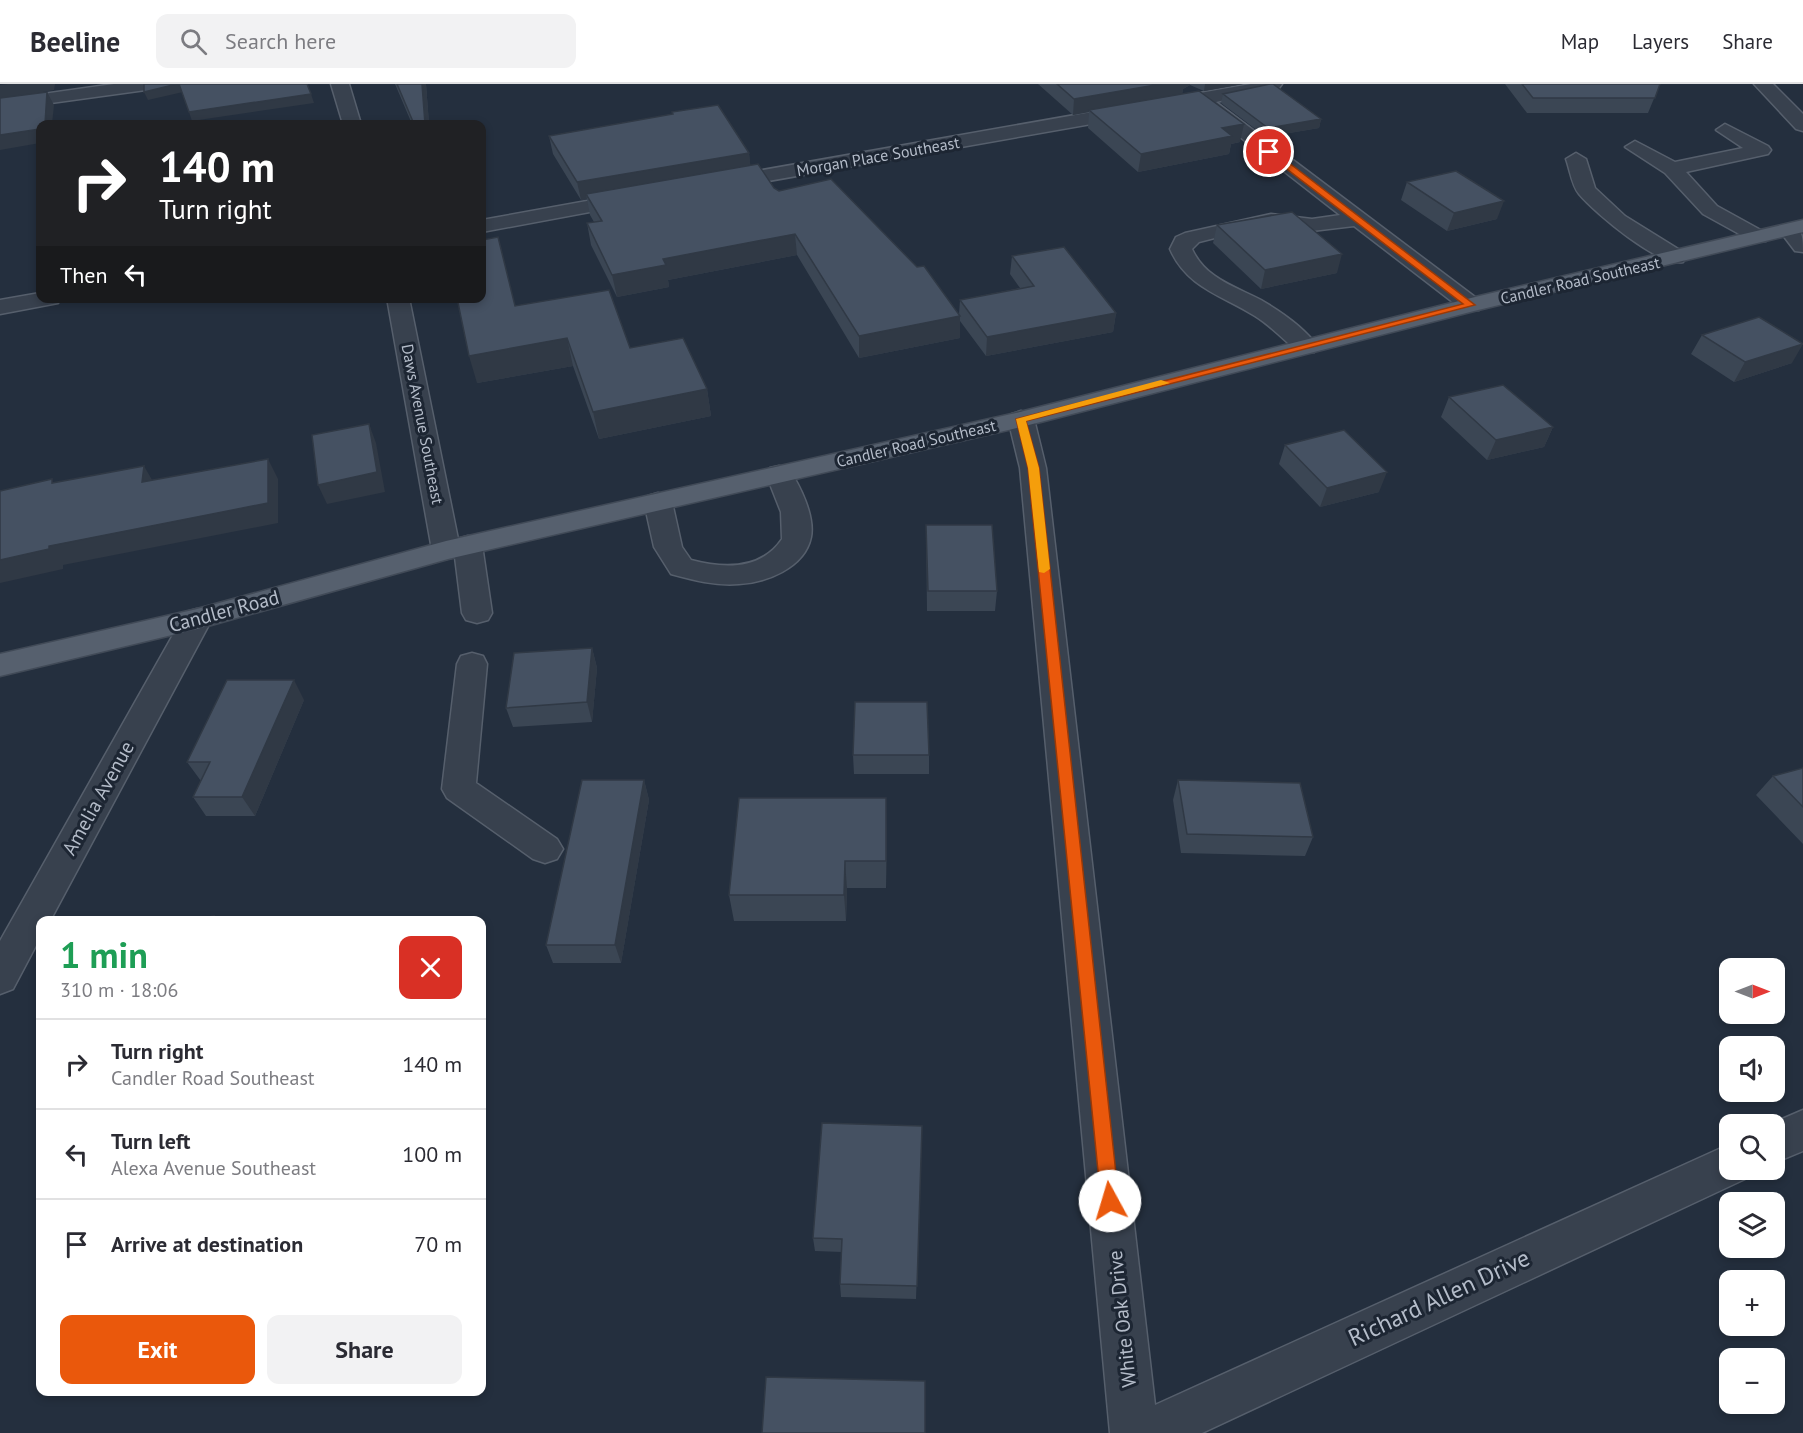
<!DOCTYPE html>
<meta charset="utf-8">
<style>
:root{--surface:#fff;--page:#f2f2f3;--text:#2b2b33;--muted:#7c7c81;--line:#e1e1e2;--accent:#ea580c}
body{margin:0;font-family:"PT Sans",sans-serif;background:var(--page);color:var(--text);height:100vh;display:flex;flex-direction:column;font-size:22px;white-space:nowrap}
*{box-sizing:border-box;margin:0}
p{font-size:20px;color:var(--muted)}
.icon{flex:none;width:33px;height:33px;fill:none;stroke:currentColor;stroke-width:2;stroke-linecap:round;stroke-linejoin:round}
.map{position:relative;flex:1;overflow:hidden}
.panel{position:absolute;left:36px;top:832px;width:450px;height:480px;display:flex;flex-direction:column;background:var(--surface);border-radius:12px;box-shadow:0 3px 9px #0003}
.panel>*{flex:none}
.guide{position:absolute;left:36px;top:36px;width:450px;height:183px;border-radius:12px;box-shadow:0 3px 9px #0003;background:#202124;color:#fff;overflow:hidden}
.needle{width:39px;rotate:90deg}
.controls{position:absolute;left:1719px;top:874px;display:grid;gap:12px}
.controls a{display:grid;place-items:center;width:66px;height:66px;border-radius:12px;background:var(--surface);box-shadow:0 3px 9px #0003;font-size:30px}
.pin{position:absolute;display:grid;place-items:center;width:51px;height:51px;color:#fff;margin:-26px;border:3px solid #fff;border-radius:50%;box-shadow:0 2px 6px #0007}
.me{position:absolute;width:66px;margin:-33px;rotate:354deg;stroke-linejoin:round;filter:drop-shadow(0 0 4px #0008)}
.turn{display:flex;align-items:center;gap:21px;height:126px;padding:0 24px;font-size:27px}
.turn .icon{width:78px;height:78px;stroke-width:2.5}
.turn b{display:block;font-size:42px;line-height:51px}
.then{display:flex;align-items:center;height:57px;padding:0 24px;background:#0003;gap:12px;font-size:22px}
.round{display:grid;place-items:center;flex:none;width:63px;height:63px;border-radius:12px;background:var(--page)}
.headline{display:flex;align-items:center;justify-content:space-between;height:102px;padding:0 24px}
h1{font-size:36px;font-weight:700;line-height:45px;color:#1e9e55}
.button{display:flex;gap:12px;margin-top:auto;padding:12px 24px}
.button a{flex:1;height:69px;border-radius:12px;background:var(--accent);color:#fff;font-size:24px;font-weight:700;line-height:69px;text-align:center}
.button a+a{background:var(--page);color:var(--text)}
ul{padding:0;list-style:none}
li{display:flex;align-items:center;gap:18px;height:90px;padding:0 24px;border-top:2px solid var(--line)}
li div{flex:1}
li b{display:block;font-size:22px}
li em{font-style:normal}
header{display:flex;align-items:center;gap:36px;box-sizing:border-box;height:84px;padding:0 30px;background:var(--surface);border-bottom:2px solid var(--line)}
header strong{font-size:28px}
nav{display:flex;gap:33px;margin-inline-start:auto;font-size:21px}
.search{width:420px;height:54px;background:var(--page);display:flex;align-items:center;gap:15px;box-sizing:border-box;padding:0 21px;border-radius:12px;color:var(--muted);font-size:22px}
.map>svg:first-child{display:block}
</style>
<header>
<strong>Beeline</strong>
<div class="search"><svg class="icon" aria-label="search" viewBox="0 0 24 24"><circle cx="10" cy="10" r="6"/><path d="M15 15l6 6"/></svg>Search here</div>
<nav><a>Map</a><a>Layers</a><a>Share</a></nav>
</header>
<div class="map">
<svg width="1803" height="1349" viewBox="0 0 1803 1349">
<rect width="100%" height="100%" fill="#242f3e"/>
<g fill="none" stroke-linecap="round" stroke-linejoin="round">
<defs>
<path id="minor" d="M114,0H162L153,5L0,26V16Z
M331,0H349L361,40H343Z
M1251,0H1282L1279,4L1216,18L1479,216L1482,221L1479,226H1463L1354,142L1312,147L1271,142L1250,145L1199,158L1192,165C1205,194 1234,202 1261,216C1280,227 1305,244 1318,263L1314,268H1298C1284,256 1271,242 1255,232C1222,211 1187,204 1170,165L1176,153L1185,149L1271,130L1312,135L1340,131L1199,21L723,105L716,103L713,99L716,95L723,93Z
M1754,0H1773L1803,30V47L1796,45Z
M1725,40L1768,62L1771,66L1768,70L1686,88L1717,122L1766,149L1770,153L1766,157H1752L1703,130L1665,89L1625,63L1635,57L1675,78L1743,64L1716,46Z
M1576,69L1586,75L1595,104L1625,132L1683,168L1686,173L1683,178C1659,183 1595,129 1579,110C1572,102 1570,86 1566,75Z
M631,109L638,111L641,115L638,119L482,148V136Z
M1790,140C1803,144 1803,155 1803,168L1795,167L1779,146L1783,142Z
M40,209V214H61L58,219L0,230V216Z
M387,214H409L458,455L468,452L478,454L482,461L492,529L488,536L477,539L466,536L462,529L455,473L446,475L436,473L432,466Z
M1021,327L1030,330L1034,335L1046,384L1155,1321L1730,1060V1086H1749L1745,1095L1202,1349H1110L1020,384L1008,335L1012,330Z
M779,382L788,384C800,401 815,432 811,453C805,484 765,499 739,500C715,502 693,496 671,490L654,463L644,418L648,412L658,409L668,412L672,418L682,463L691,476C725,485 761,486 782,455L781,428L766,390L770,384Z
M197,525L208,528L212,535L50,837H40V854L13,905L0,910V857L182,535L186,528Z
M472,569L483,572L487,580L476,699L557,755L563,765L557,775L545,779L533,775L447,714L442,705L457,580L461,572Z
M1803,1026V1067L1774,1079V1041H1768Z"/>
<path id="major" d="M1803,136V148L1474,227L1021,343L448,475L197,545L0,592V570L197,525L446,457L1020,328L1471,214Z"/>
</defs>
<use href="#minor" stroke="#565f6c" stroke-width="3"/>
<use href="#major" stroke="#414a57" stroke-width="3"/>
<use href="#minor" fill="#38414e" fill-rule="evenodd"/>
<use href="#major" fill="#56606e" fill-rule="evenodd"/>
</g>
<path fill="#3b4654" d="M395,0H426L429,40H412Z
M1038,0H1243L1204,7L1190,1L1183,5L1182,10L1240,58L1231,60L1229,70L1138,88L1088,44L1089,28L1073,31Z
M1505,0H1660L1648,29H1527Z
M1223,10L1321,35L1319,44L1266,53L1221,19Z
M672,28L749,69L750,82L774,104L959,230L960,216L1020,204L1010,190L1012,172L1116,229L1113,248L986,272L960,237V254L859,274L797,171L668,196L669,203L617,213L591,161L587,139L594,138L590,131L587,115L581,116L553,70L549,52L672,30Z
M1407,98L1497,135L1447,147L1401,116Z
M1217,141L1337,189L1261,205L1213,159Z
M516,222L630,264L707,305L711,332L599,355L573,282L477,299Z
M1702,251L1792,279L1734,298L1691,270Z
M1449,313L1553,343L1544,363L1487,376L1441,333Z
M1285,361L1379,408L1320,423L1279,380Z
M926,441L997,507L995,527H927Z
M592,564L597,584L592,638L513,643L506,624Z
M304,616L255,732H206L193,713L201,697L187,678Z
M853,671H929V690H854Z
M1803,684V760L1756,711L1773,692Z
M644,696L649,716L621,879H553L546,861Z
M1178,696L1313,753L1305,772L1181,769L1173,716Z
M887,741L886,804H847L846,837H734L729,811Z
M922,1042L916,1215L841,1213L840,1200L842,1168L815,1167L813,1154Z"/>
<path fill="#303945" d="M8,0H55L54,6L0,16V1Z
M177,0H179L183,8L148,16L144,8Z
M422,0H426L429,40H425Z
M1161,0H1190V1L1183,5L1182,11L1089,26V28L1073,31L1074,15Z
M1205,0H1243L1204,7Z
M47,8L54,21L52,40H45Z
M311,10L314,19L192,37L189,28Z
M1321,35L1319,44L1266,53L1268,44Z
M1244,40L1240,58L1231,60L1229,70L1138,88L1141,70L1222,44Z
M40,45V59L0,66V51Z
M749,69L751,87L586,110L587,115L581,116L577,98Z
M1504,117L1497,135L1447,147L1454,129Z
M795,150L797,171L668,196L669,203L617,213L612,191L663,175Z
M1342,170L1337,189L1261,205L1265,186Z
M1116,229L1113,248L986,272L987,253Z
M960,232V254L859,274V252Z
M567,254L573,282L477,299L469,272Z
M1803,260L1792,279L1734,298L1745,278Z
M707,305L711,332L599,355L593,328Z
M369,340L376,359L385,408L327,420L318,401Z
M1553,343L1544,363L1487,376L1496,356Z
M268,375L278,395V439L63,481V485L0,499V476L49,462Z
M144,382L155,401L142,398Z
M1387,388L1379,408L1320,423L1327,404Z
M592,564L597,584L592,638L587,618Z
M294,596L304,616L255,732L242,713Z
M644,696L649,716L621,879L615,861Z
M886,714L887,741L886,804Z
M845,777L847,804L846,837L844,811Z
M214,832L218,837H213Z"/>
<path fill="#455162" stroke="#303945" stroke-width="1.5" d="M144,0H177L144,8Z
M179,0H307L311,10L189,28Z
M397,0H422L425,40H414Z
M1057,0H1161L1074,15Z
M1270,0H1273L1321,35L1268,44L1223,10Z
M1522,0H1660L1655,14H1533Z
M1199,7L1244,40L1222,44L1232,52L1141,70L1089,26Z
M47,8L45,40H40V45L0,51V14Z
M718,21L749,69L577,98L549,52L673,30L672,28Z
M758,80L774,104L779,107L831,95L917,183L924,182L960,232L859,252L795,150L663,175L666,181L612,191L587,139L602,137L586,110Z
M1456,87L1504,117L1454,129L1407,98Z
M1292,128L1342,170L1265,186L1217,141Z
M498,153L515,222L609,206L630,264L683,254L707,305L593,328L567,254L469,272L457,214H482V156Z
M1064,163L1116,229L987,253L960,216L1034,202L1012,172Z
M1759,233L1803,260L1745,278L1702,251Z
M1503,301L1553,343L1496,356L1449,313Z
M369,340L377,388L318,401L312,351Z
M1344,346L1387,388L1327,404L1285,361Z
M268,375V419L49,462V465L0,476V407L52,395V399L144,382L142,398Z
M926,441H992L997,507H928Z
M592,564L587,618L506,624L514,569Z
M227,596H294L242,713H193L210,678H187Z
M855,618H927L929,671H853Z
M1803,684V723L1773,692Z
M582,696H644L615,861H546Z
M1178,696L1300,699L1313,753L1187,750Z
M739,714H886V777H845L844,811H729Z
M214,832L213,837H186Z
M822,1039L922,1042L917,1202L840,1200L842,1155L813,1154Z
M40,1218V1238L38,1239Z
M766,1293L925,1297V1349H762Z"/>
<path fill="#ea580c" stroke="#983908" stroke-width="1.5" d="M1267,66H1272L1475,221L1026,337L1039,384L1119,1117L1116,1123L1110,1126L1103,1123L1101,1117L1028,384L1016,335L1463,220L1267,70Z"/>
<path fill="#f59e0b" d="M1161,296L1170,299L1026,337L1039,384L1050,485L1044,489L1039,488L1028,384L1016,335Z"/>
<g text-anchor="middle" stroke-width="6" stroke-linejoin="round" paint-order="stroke">
<g font-size="16" fill="#b4bcc9" stroke="#1d2633">
<text transform="translate(878 72) rotate(-10)" y="6">Morgan Place Southeast</text>
<text transform="translate(1580 196) rotate(-13)" y="6">Candler Road Southeast</text>
<text transform="translate(423 340) rotate(79)" y="6">Daws Avenue Southeast</text>
<text transform="translate(916 359) rotate(-13)" y="6">Candler Road Southeast</text>
</g>
<g font-size="20" fill="#b4bcc9" stroke="#1d2633">
<text transform="translate(224 527) rotate(-15)" y="7">Candler Road</text>
<text transform="translate(98 714) rotate(-61)" y="7">Amelia Avenue</text>
<text transform="translate(1122 1235) rotate(-96)" y="7">White Oak Drive</text>
</g>
<g font-size="24" fill="#b4bcc9" stroke="#1d2633">
<text transform="translate(1439 1214) rotate(-25)" y="8">Richard Allen Drive</text>
</g>
</g>
</svg>
<div class="controls">
<a><svg class="needle" viewBox="-14 -14 28 28"><path d="M0-13l5 13h-10z" fill="#e53935"/><path d="M0 13l5-13h-10z" fill="#7c7c81"/></svg></a>
<a><svg class="icon" aria-label="sound" viewBox="0 0 24 24"><path d="M4 9h4l5-4v14l-5-4H4zM17 9q2 3 0 6"/></svg></a>
<a><svg class="icon" aria-label="search" viewBox="0 0 24 24"><circle cx="10" cy="10" r="6"/><path d="M15 15l6 6"/></svg></a>
<a><svg class="icon" aria-label="layers" viewBox="0 0 24 24"><path d="M12 4l9 5-9 5-9-5zM3 14l9 5 9-5"/></svg></a>
<a>+</a>
<a>−</a>
</div>
<div class="pin" style="left:1269px;top:68px;background:#d93025"><svg class="icon" aria-label="arrive" viewBox="0 0 24 24"><path d="M6 21V4h12l-3 4 3 4H6"/></svg></div>
<svg class="me" style="left:1110px;top:1117px" viewBox="-20 -20 40 40"><circle r="19" fill="#fff"/><path d="M0-13L10 11 0 6-10 11z" fill="#ea580c"/></svg>
<div class="guide">
<div class="turn"><svg class="icon" aria-label="right" viewBox="0 0 24 24"><path d="M7 20v-9h11M14 6l5 5-5 5"/></svg><div><b>140 m</b>Turn right</div></div>
<div class="then">Then<svg class="icon" aria-label="left" viewBox="0 0 24 24"><path d="M17 20v-9H6M10 6l-5 5 5 5"/></svg></div>
</div>
<section class="panel">
<div class="headline"><div><h1>1 min</h1><p>310 m · 18:06</p></div><a class="round" style="background:#d93025;color:#fff"><svg class="icon" aria-label="close" viewBox="0 0 24 24"><path d="M6 6l12 12M18 6L6 18"/></svg></a></div>
<ul>
<li><svg class="icon" aria-label="right" viewBox="0 0 24 24"><path d="M7 20v-9h11M14 6l5 5-5 5"/></svg><div><b>Turn right</b><p>Candler Road Southeast</p></div><em>140 m</em></li>
<li><svg class="icon" aria-label="left" viewBox="0 0 24 24"><path d="M17 20v-9H6M10 6l-5 5 5 5"/></svg><div><b>Turn left</b><p>Alexa Avenue Southeast</p></div><em>100 m</em></li>
<li><svg class="icon" aria-label="arrive" viewBox="0 0 24 24"><path d="M6 21V4h12l-3 4 3 4H6"/></svg><div><b>Arrive at destination</b></div><em>70 m</em></li>
</ul>
<div class="button"><a>Exit</a><a>Share</a></div>
</section>
</div>
